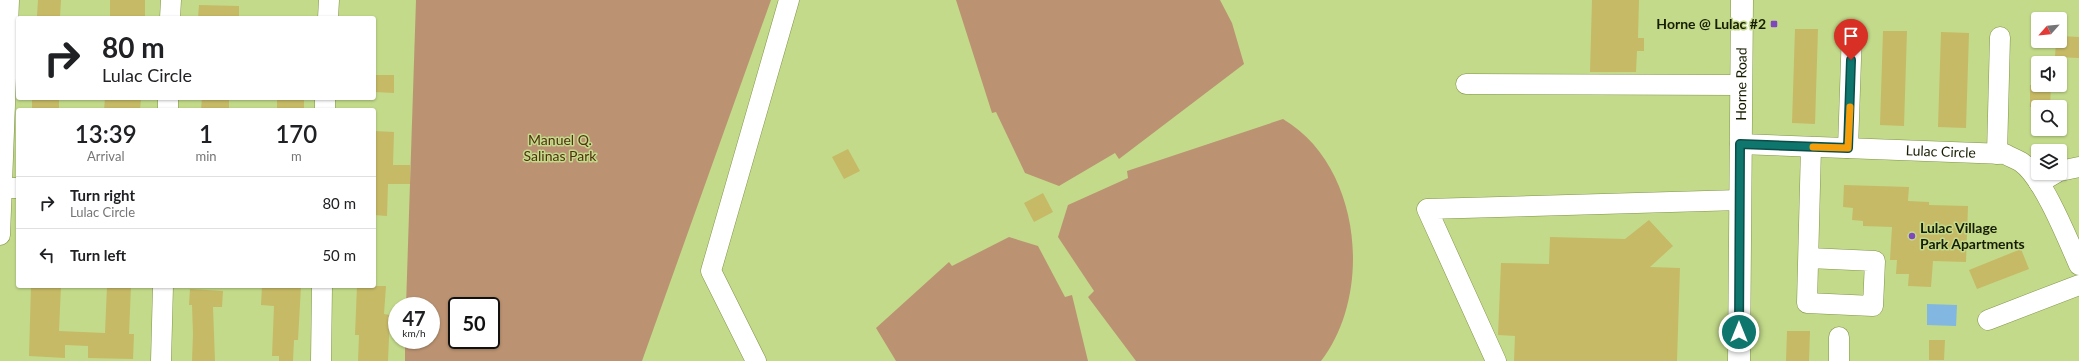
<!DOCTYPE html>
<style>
:root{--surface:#fff;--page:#f2f2f2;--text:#202124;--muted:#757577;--line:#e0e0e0}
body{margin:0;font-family:Lato,sans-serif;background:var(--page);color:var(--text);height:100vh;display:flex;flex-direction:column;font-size:15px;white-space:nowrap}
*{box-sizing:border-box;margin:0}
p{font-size:13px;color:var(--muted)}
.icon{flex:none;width:22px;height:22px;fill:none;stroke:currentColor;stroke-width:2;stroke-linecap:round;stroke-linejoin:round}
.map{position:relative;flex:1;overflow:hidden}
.sheet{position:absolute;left:16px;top:108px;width:360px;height:180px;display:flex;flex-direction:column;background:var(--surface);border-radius:4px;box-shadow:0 1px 3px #0004}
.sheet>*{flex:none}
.top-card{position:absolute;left:16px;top:16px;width:360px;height:84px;border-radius:4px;box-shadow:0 1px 3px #0004;background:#fff;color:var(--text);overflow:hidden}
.needle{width:26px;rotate:243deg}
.tools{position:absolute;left:2031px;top:12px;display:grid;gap:8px}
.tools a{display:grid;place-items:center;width:36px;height:36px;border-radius:4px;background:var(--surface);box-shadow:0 1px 3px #0004;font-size:20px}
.speed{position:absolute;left:388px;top:297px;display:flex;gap:8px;font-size:20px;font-weight:700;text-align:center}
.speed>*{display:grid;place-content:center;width:52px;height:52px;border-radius:50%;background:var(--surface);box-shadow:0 1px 3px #0004;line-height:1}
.speed small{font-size:10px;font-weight:400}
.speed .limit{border:2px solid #111;border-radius:6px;background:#fff;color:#111}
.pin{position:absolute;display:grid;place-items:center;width:34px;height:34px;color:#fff;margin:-41px -17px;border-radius:50% 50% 50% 0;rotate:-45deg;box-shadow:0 0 4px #0007}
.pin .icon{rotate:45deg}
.me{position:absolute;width:44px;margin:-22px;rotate:0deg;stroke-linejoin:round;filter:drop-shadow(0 0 3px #0008)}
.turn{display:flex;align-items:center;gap:14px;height:84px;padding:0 20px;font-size:18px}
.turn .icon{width:52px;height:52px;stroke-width:2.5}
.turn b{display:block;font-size:28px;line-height:34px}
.eta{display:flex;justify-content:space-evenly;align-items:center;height:68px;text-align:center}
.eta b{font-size:24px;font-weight:600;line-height:28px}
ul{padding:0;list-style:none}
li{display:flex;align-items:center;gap:12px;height:52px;padding:0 20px;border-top:1px solid var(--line)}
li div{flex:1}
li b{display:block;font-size:15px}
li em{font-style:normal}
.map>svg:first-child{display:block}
</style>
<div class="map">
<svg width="2079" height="361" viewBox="0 0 2079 361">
<rect width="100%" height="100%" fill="#c3da8a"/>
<path fill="#bb9372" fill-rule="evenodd" d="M416,0H771L642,361H405V340H431V306H406ZM457,306H491V340H457Z
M956,0H1220L1232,23L1244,64L1119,159L1115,153L1059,186L1025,173L996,112L992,113Z
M1283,119C1361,165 1374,292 1321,361H1136L1088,297L1094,291L1058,237L1068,205L1128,178L1127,171Z
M1009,237L1038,246L1065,297L1072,295L1088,361H896L876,328L949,262L952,266Z"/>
<path fill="#81b7e0" d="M1927,304L1957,305L1956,326L1927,325Z"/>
<path fill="#c6ba66" d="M38,0H61L60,17L37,16Z
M110,0H145V18H110Z
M1592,0H1639L1638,38H1644V51H1637L1636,72H1590Z
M199,5L239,6V18H198Z
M1795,29H1818L1815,124L1792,123Z
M1883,31H1907L1904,126L1880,125Z
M1941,32L1969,33L1966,128L1938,127Z
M2060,36L2079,37V58L2055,57L2056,41H2060Z
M374,75H394V93L374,92Z
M2030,85H2051L2050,107H2030Z
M32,98H59V110H32Z
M105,98H141L140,110H104Z
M202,98H229V110H201Z
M277,98H304V110H277Z
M374,131L394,132L393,165H410V184H388L387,216L374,215Z
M848,149L860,171L844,179L832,157Z
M1844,185L1909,187L1908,201L1929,202V205L1968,206L1966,262L1933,261L1931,287L1908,286L1909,274H1896L1897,260H1890L1892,227L1863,226V221L1852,220L1853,208L1843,207Z
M1043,193L1053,212L1034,222L1024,203Z
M1649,220L1673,246L1650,267L1680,268L1677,361H1514L1515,336L1498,335L1501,263L1549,264L1550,237L1625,239Z
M2021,249L2029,269L1977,289L1969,270Z
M31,286H61L59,331L105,333L107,286H131L129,334H134L133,359L88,358V346L65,345V358L29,356Z
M262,286H301L298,340H294L293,361H279V356H272L274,306L261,305Z
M357,286H386L384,314L390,315L388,361H358L359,335H355Z
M190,289L223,291L222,307H213L215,361H192L193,334L192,305H189Z
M1787,331H1810L1809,361H1786Z
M1929,340H1945L1944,360H1929Z"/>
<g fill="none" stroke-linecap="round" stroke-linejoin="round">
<defs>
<g id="minor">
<path d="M170,18L171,0"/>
<path d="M328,18L329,0"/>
<path d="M1466,84L1741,85"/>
<path d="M168,110V98"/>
<path d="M325,110V98"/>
<path id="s1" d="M1740,144L2005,154C2010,157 2016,159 2021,162C2043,177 2068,240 2079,265"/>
<path d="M1848,148L1852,30"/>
<path d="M1997,154L2000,37"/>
<path d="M2060,171L2079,167"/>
<path d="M2039,183L2056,173"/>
<path d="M0,188H18"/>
<path d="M0,235L9,0"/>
<path d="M1809,258L1875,261L1873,306L1807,303L1811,147"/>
<path d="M1988,320L2079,285"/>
<path d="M161,361L163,286"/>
<path d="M321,361L322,286"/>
<path d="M756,361L711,271L789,0"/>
<path d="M1496,361L1427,209L1740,200"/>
<path d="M1839,361V337"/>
</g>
<g id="major">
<path id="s2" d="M1739,361L1742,0"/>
</g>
</defs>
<use href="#minor" stroke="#809547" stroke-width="21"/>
<use href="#major" stroke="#809547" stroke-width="23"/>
<use href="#minor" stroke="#fff" stroke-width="20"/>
<use href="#major" stroke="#fff" stroke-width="22"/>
</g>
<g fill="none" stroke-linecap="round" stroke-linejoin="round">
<defs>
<path id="route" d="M1739,332L1740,144L1848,148L1851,60"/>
</defs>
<use href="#route" stroke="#0a4d48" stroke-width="10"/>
<use href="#route" stroke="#0f766e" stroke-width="7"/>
<path stroke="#f59e0b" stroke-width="7" d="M1813,147L1848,148L1850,107"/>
</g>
<g fill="#7e47be" stroke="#c3da8a" stroke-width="1.5">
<rect x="1770" y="20" width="8" height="8" rx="2"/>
<circle cx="1912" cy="236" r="4"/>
</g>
<g text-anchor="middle" stroke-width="3" stroke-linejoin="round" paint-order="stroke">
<g font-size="14" font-weight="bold" fill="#161d00" stroke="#c3da8a" text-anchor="end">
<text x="1766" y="29">Horne @ Lulac #2</text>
<text x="1920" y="233" text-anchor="start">Lulac Village<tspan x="1920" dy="16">Park Apartments</tspan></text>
</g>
<g font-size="14" fill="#161d00" stroke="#c3da8a">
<text dy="5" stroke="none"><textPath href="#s2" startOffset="277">Horne Road</textPath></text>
<text dy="5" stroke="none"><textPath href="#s1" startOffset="201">Lulac Circle</textPath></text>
</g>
<g font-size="14" fill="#52300f" stroke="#c3da8a">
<text x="560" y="145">Manuel Q.<tspan x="560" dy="16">Salinas Park</tspan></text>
</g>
</g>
</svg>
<div class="tools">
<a><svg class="needle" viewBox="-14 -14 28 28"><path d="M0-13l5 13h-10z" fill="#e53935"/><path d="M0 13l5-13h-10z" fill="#757577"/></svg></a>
<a><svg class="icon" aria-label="sound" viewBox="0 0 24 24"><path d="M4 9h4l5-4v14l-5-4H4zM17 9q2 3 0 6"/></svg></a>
<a><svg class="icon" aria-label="search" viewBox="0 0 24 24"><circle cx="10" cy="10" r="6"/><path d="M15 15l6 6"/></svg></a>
<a><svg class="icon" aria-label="layers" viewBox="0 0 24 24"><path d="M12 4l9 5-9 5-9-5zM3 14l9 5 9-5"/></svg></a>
</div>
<div class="speed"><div>47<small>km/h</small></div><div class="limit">50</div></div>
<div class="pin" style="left:1851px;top:60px;background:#d93025"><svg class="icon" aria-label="arrive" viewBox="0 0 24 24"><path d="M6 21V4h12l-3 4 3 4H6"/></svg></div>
<svg class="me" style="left:1739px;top:332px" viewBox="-20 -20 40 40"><circle r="17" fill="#0f766e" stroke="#fff" stroke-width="3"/><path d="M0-11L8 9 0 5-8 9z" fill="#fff"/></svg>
<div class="top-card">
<div class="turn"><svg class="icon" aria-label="right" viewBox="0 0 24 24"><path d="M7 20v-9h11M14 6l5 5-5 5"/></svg><div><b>80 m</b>Lulac Circle</div></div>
</div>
<section class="sheet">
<div class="eta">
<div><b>13:39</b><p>Arrival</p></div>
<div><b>1</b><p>min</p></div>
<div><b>170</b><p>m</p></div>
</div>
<ul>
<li><svg class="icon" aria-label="right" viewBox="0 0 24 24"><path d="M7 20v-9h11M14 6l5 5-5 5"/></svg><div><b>Turn right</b><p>Lulac Circle</p></div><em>80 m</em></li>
<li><svg class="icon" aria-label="left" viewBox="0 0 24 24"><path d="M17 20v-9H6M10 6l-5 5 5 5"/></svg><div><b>Turn left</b></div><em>50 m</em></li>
</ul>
</section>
</div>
